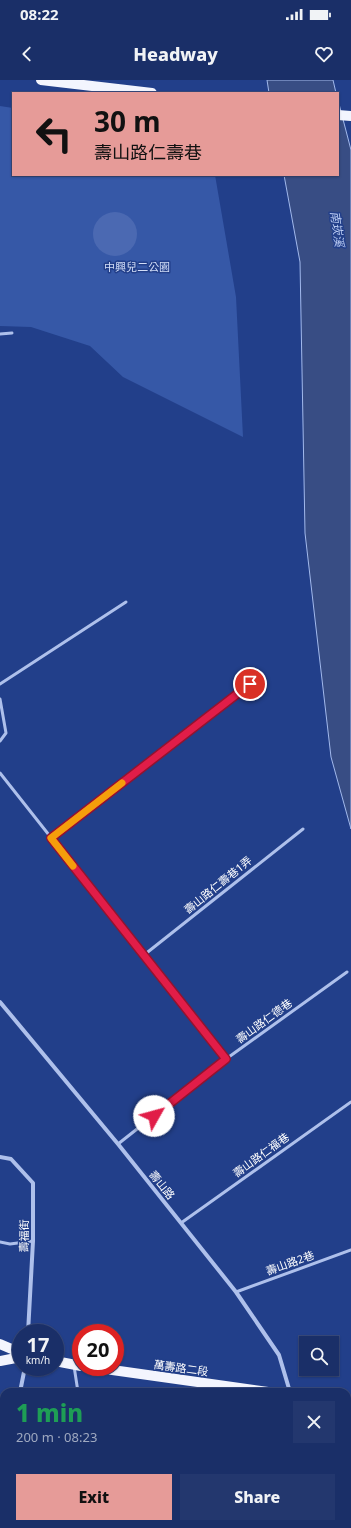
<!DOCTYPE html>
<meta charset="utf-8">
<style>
:root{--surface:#1a2f68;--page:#23376e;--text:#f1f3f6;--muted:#9fa9c0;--line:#384a7c;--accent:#e69b98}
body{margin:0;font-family:"Noto Sans","Noto Sans TC",sans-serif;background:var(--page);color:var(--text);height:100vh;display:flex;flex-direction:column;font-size:15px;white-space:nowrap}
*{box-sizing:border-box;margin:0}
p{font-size:13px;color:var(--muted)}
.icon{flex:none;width:22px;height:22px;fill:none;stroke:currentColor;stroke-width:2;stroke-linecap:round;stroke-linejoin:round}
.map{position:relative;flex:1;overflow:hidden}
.details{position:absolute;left:0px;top:1308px;width:351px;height:140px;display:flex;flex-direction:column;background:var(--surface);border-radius:12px 12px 0 0;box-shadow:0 1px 3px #0004,0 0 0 1px var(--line)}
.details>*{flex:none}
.hud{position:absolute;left:12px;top:12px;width:327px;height:84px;border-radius:0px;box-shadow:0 1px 3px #0004,0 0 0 1px var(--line);background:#e69b98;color:#111;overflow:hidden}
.controls{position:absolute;left:299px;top:1256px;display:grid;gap:8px}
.controls a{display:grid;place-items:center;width:40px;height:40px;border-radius:0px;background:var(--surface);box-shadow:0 1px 3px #0004,0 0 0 1px var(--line);font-size:20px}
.speed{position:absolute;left:12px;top:1244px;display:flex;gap:8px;font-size:20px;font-weight:700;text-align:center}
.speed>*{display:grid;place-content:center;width:52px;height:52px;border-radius:50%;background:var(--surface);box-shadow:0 1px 3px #0004,0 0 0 1px var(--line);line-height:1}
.speed small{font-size:10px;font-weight:400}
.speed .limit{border:6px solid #d22;background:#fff;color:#111}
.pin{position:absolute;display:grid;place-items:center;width:34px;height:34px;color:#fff;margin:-17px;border:2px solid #fff;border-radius:50%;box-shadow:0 1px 4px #0007}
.me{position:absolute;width:44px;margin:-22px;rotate:52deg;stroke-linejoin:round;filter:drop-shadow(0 0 3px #0008)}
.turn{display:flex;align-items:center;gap:14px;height:84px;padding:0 16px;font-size:18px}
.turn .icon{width:52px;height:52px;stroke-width:2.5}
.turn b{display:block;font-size:28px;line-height:34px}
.round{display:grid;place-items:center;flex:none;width:42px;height:42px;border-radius:0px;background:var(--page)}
.head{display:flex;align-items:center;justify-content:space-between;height:68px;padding:0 16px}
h1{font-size:24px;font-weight:800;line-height:30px;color:#1e9e55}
.primary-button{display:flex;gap:8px;margin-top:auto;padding:8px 16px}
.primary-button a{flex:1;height:46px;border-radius:0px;background:var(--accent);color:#111;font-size:16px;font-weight:800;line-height:46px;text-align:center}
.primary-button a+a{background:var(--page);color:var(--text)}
.status{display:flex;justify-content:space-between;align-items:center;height:28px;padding:0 20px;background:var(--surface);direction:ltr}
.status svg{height:11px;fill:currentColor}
header{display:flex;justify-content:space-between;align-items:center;height:52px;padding:0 16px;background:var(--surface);font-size:18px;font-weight:800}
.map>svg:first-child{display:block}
</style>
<div class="status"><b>08:22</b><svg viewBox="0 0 49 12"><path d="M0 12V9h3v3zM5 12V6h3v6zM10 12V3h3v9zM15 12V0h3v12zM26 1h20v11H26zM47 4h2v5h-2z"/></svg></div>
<header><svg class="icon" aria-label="back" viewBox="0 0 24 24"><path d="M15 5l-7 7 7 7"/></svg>Headway<svg class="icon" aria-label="heart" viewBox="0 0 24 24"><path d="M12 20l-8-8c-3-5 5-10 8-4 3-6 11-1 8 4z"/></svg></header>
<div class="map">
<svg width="351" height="1448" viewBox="0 0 351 1448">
<rect width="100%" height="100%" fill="#223f8a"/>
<path fill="#3658a7" d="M0,26L13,28V95H215L236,217L243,357L123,297L90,266L31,247L0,246Z"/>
<path fill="#384d84" stroke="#a2b9ec" d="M267,0H333L336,13H269Z
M338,20L351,70V749L331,677L305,453L300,182L284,95H338Z"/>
<path fill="#4b69b2" d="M93 154a22 22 0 1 1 44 0a22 22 0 1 1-44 0Z"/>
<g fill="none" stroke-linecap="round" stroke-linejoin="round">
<path stroke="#aec0eb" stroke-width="3" d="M0,254L12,253
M0,604L126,522
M0,619L6,653L0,661
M0,693L226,979
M51,758L262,594
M144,875L303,749
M118,1064L226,979L347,892
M181,1143L351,1022
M0,1162L10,1164L33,1161
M236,1212L351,1170
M74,1286L78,1312
M174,1444L176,1448"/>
<path stroke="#aec0eb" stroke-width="4" d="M0,922L118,1064L236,1212L279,1275L290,1312
M0,1077L11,1079L33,1103V1161L28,1253
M20,1312L25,1287
M101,1444L107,1448"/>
<path stroke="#f3f5fe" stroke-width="10" d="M41,0L152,13
M338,35L351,36
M0,1264L21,1273
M0,1281L21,1277
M55,1281L81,1286
M91,1287L268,1312
M347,1321L351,1322"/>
</g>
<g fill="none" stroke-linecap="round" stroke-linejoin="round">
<defs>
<path id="route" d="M154,1036L226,979L51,758L250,604"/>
</defs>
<use href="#route" stroke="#92132f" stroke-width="10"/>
<use href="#route" stroke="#e11d48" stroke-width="7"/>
<path stroke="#f59e0b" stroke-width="7" d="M73,786L51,758L122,703"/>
</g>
<g text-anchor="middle" stroke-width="3" stroke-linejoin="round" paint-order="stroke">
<g font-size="11" fill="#d3def8" stroke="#223f8a">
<text x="137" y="191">中興兒二公園</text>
</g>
<g font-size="11" fill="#fff" stroke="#223f8a">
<text transform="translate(218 805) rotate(-39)" y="4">壽山路仁壽巷1弄</text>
<text transform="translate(264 941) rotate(-36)" y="4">壽山路仁德巷</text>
<text transform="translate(261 1075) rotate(-36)" y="4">壽山路仁福巷</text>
<text transform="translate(162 1105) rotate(51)" y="4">壽山路</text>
<text transform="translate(24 1156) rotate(-89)" y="4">壽福街</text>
<text transform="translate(290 1183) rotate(-20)" y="4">壽山路2巷</text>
<text transform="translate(181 1288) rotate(8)" y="4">萬壽路二段</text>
</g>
<g font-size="12" font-style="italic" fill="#bacbf2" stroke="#223f8a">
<text transform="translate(337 149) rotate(82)" y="4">南崁溪</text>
</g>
</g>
</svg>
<div class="controls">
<a><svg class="icon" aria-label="search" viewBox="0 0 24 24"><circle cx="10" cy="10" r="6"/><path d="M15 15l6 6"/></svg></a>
</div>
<div class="speed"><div>17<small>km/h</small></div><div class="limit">20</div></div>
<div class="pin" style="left:250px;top:604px;background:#d93025"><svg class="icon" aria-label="arrive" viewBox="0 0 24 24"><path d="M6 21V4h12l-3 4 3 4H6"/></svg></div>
<svg class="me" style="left:154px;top:1036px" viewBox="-20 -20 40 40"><circle r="19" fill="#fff"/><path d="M0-13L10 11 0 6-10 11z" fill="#e11d48"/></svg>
<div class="hud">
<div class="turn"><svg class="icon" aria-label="left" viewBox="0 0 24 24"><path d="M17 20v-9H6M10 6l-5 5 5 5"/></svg><div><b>30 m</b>壽山路仁壽巷</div></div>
</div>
<section class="details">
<div class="head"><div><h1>1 min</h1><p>200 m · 08:23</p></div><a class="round"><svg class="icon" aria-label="close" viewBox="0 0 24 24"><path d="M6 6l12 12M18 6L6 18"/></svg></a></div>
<div class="primary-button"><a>Exit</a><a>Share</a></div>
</section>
</div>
